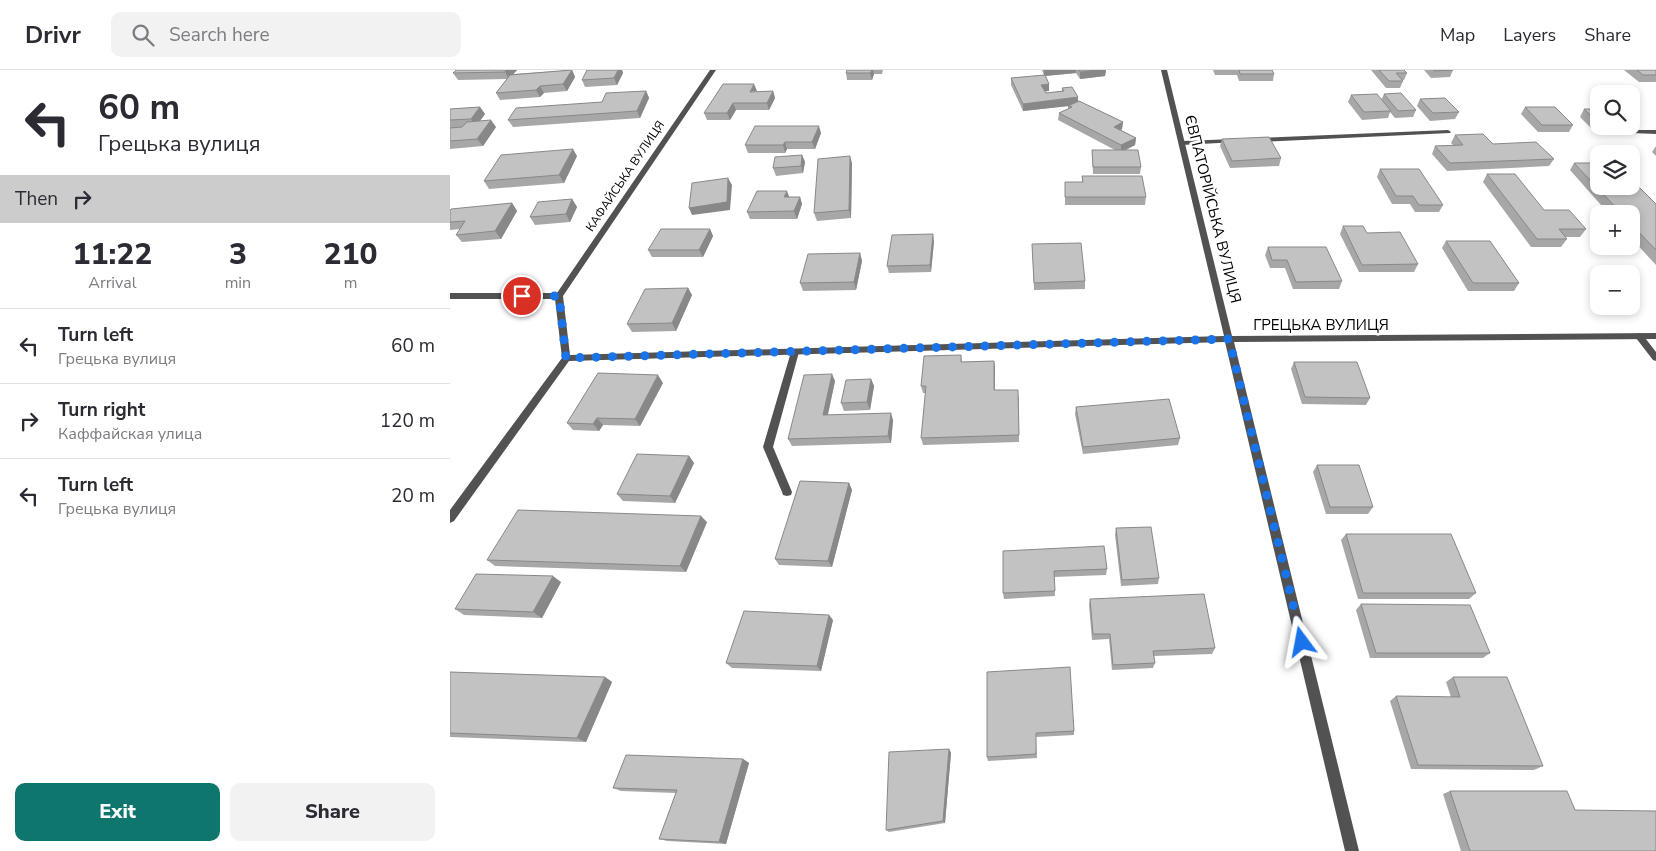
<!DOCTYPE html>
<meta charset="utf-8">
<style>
:root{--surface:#fff;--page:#f2f2f3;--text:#2b2b33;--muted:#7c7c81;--line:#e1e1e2;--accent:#0f766e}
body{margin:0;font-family:"Nunito Sans",sans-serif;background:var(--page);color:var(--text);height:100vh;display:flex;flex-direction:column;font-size:19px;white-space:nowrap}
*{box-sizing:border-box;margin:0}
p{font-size:16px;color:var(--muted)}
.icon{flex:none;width:28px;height:28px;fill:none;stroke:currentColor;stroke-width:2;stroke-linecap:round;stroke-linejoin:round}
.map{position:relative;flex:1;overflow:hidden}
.details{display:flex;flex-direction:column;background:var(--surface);width:450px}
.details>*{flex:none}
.banner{background:#fff;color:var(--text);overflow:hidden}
.buttons{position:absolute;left:1140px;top:15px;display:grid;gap:10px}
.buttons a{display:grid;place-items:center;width:50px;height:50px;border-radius:10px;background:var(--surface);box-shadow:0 2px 8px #0003;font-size:25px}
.pin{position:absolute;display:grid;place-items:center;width:42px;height:42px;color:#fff;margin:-21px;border:2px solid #fff;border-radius:50%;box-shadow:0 1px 5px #0007}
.me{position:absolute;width:55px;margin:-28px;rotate:347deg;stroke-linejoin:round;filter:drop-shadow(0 0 4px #0008)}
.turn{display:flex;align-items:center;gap:18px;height:105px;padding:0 15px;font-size:22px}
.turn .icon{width:65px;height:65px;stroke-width:2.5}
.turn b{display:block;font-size:35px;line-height:42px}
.then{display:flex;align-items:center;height:48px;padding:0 15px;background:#0003;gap:10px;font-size:19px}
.eta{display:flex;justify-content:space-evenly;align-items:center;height:85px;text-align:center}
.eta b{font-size:30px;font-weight:800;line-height:35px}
.button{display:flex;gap:10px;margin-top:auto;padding:10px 15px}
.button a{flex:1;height:58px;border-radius:10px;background:var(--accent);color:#fff;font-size:20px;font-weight:800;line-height:58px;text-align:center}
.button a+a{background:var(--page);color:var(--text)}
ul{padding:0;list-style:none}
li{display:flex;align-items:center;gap:15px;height:75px;padding:0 15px;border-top:1px solid var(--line)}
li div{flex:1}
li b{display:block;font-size:19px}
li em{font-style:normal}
header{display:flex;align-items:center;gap:30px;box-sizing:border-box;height:70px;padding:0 25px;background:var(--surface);border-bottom:1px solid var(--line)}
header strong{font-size:24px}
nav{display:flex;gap:28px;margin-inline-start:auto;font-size:18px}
.search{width:350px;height:45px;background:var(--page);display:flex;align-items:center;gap:12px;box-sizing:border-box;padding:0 18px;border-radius:10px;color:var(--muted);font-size:19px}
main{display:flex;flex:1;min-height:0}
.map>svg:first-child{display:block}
</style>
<header>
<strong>Drivr</strong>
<div class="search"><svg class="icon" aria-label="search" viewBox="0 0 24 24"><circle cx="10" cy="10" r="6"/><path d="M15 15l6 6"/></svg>Search here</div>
<nav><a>Map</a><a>Layers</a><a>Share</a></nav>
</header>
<main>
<section class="details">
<div class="banner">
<div class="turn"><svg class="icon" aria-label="left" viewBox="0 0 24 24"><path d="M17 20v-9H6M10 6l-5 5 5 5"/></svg><div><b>60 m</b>Грецька вулиця</div></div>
<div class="then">Then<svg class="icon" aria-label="right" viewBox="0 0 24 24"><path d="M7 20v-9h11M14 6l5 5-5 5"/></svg></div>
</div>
<div class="eta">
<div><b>11:22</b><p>Arrival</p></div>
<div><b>3</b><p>min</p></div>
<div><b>210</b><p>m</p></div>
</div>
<ul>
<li><svg class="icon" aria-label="left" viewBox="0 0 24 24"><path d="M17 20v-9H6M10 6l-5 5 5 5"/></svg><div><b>Turn left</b><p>Грецька вулиця</p></div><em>60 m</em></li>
<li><svg class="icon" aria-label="right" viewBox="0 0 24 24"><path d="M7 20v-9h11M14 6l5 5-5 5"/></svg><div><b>Turn right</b><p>Каффайская улица</p></div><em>120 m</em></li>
<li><svg class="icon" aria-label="left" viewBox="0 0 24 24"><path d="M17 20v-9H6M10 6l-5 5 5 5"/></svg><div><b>Turn left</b><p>Грецька вулиця</p></div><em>20 m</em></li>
</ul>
<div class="button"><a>Exit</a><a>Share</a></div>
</section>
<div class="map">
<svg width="1206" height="781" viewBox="0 0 1206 781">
<rect width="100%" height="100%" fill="#fff"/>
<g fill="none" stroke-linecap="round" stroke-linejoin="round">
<path fill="#525252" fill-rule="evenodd" d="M998,60L1001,62L1000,63L807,72L804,70L807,68Z
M1184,60H1206V64L1182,63L1181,62Z
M785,69L787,70V72L732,75L729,73L732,71Z
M1189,263L1192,264L1206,282V291L1203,290L1186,268L1185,266Z
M345,279L349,282L323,377L342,422L341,425L337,426L333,425L332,422L313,377L341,282Z"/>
<path fill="#525252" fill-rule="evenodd" d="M260,0H266L113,226L120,285L774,266L711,0H717L782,266L1206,263V269L784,272L909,781H895L775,272L119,291L4,451L0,453V440L112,288L105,229H0V223H107Z"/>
</g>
<path fill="#a7a7a7" d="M6,0H67L63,4L122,0L125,7L117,21L94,23L90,27L50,30L46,23L57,9L8,10L3,3Z
M137,0H172L173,3L167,15L135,17L132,10Z
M397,0H433L432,4H424L422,10H397L396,3Z
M592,0H656L655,6L630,9L626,3L595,6L599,21H595L596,23L612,21V18L628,31L673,52L672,59L671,60L686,68L685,75L676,80L691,97L690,104H643L642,80H665L608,50L609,43L618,39V36L573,41L561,15V8L594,5Z
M763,0H822L824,4L823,11H789L787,5H765Z
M921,0H954L957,3L954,10H952L953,11L950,18H936Z
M974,0H1003L1000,7L981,8Z
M1174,0H1206V12H1189Z
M196,21L199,28L190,48L63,57L58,50L152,32Z
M323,21L325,28L319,40H286L280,50H257L254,43L307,22Z
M934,24L966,40L963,47L945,48L940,42L938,48L912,50L898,32L901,25L931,30Z
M970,29L1009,42L1005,49L980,51L967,36Z
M30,37L35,44L30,51L46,57L33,76L0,79V58L13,57L0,58V39Z
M1075,37L1123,55L1119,62H1088L1071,44Z
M1134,39H1149V56H1173L1169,61H1144L1130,47Z
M371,63L365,79H337L335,83H298L295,75Z
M1005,65L1043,74L1104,89L1099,96L997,101L982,84L985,76L1003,75L1001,73Z
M772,69L831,88L829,96L780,98L770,76Z
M1206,76V86L1202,82Z
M352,85L355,92L353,103L326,106L323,98Z
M127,86L114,113L39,119L34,111Z
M402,93L401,148L367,151L364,143Z
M1124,93L1206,134V195L1181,168V144H1159L1120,100Z
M930,99L993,135L989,142H965L960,134H942L927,107Z
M1037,104L1094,140L1136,159L1130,167H1115L1117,169L1111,177H1081L1033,112Z
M632,106L696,127L695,135H615V112H632Z
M339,127H350L352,134L347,149H300L297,142Z
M122,129L127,137L120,152L85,155L80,147Z
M62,133L67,141L51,169L12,172L6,165L10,159L0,160V140Z
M893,156L917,163L968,194L964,202H909L890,164Z
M260,159L263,166L253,187H202L198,180Z
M484,171L481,202L439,203L437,196Z
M996,171L1069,213L1064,221H1018L992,178Z
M582,174L635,211V219L584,220Z
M818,177L892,211L889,219H843L835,198H820L815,185Z
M410,183L412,191L406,220L353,221L350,213Z
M238,218L242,225L226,261L182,262L177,254Z
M511,285L512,292L544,291L545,298V320L569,327V372L473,375L471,368L476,323H473L471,316Z
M844,292L920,328L916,335L852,334L841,299Z
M421,309L424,316L420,340L394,341L391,333Z
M385,311L378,345L443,350L441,373L342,376L338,369Z
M213,313L190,356L153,355L149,361L123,360L117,353Z
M626,337L730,368L728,375L633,384L625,344Z
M239,386L244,393L225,433L173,431L167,424Z
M867,395L923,437L918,444H876L863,402Z
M399,413L402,420L382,497L329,495L325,489Z
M257,452L236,502L45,496L37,490Z
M666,458L709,508L708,514L671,516L665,465Z
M896,464L1026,523L1019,529H908L891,470Z
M553,481L657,499L656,505L604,507L605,526L554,529L553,523Z
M111,512L92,548L14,545L5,539Z
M640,529L765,578L762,584L704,586L705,593L703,598L662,600L659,569L642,570L639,535Z
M911,534L1040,583L1033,588H920L906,540Z
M383,550L371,601L282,598L276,593Z
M0,602L155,607L162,612L136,672L0,667Z
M537,602L624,661V665L586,667L587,688L538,691L537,687Z
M1003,607L1093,696L1084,700L961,699L940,631L946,626L1001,627L996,612Z
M499,679L501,683L495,753L439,762L436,760Z
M293,689L299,693L276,774L217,771L209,769L226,723L171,721L163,718Z
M1000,721L1125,740L1206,781H1011L993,724Z"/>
<path fill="#888" d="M56,0H67L59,9L55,2Z
M122,0L125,7L117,21L113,14Z
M168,0H172L173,3L167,15L164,8Z
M422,0H423L424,4L422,10L420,3Z
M594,0H626V3L594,6Z
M647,0H656L655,6L630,9V2Z
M304,14L307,21L300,22Z
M599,14V21L591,22V15Z
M90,16L94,23L90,27L86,20Z
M196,21L199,28L190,48L187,41Z
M323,21L325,28L319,40L317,33Z
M628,27V35L573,41V34Z
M283,33L286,40L280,50L277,43Z
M30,37L35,44L26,56L21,49Z
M41,50L46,57L33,76L27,69Z
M673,52L672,59L663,64L664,57Z
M369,56L371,63L365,79L362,72Z
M686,68L685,75L671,82V75Z
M335,72L337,79L335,83L333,75Z
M123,79L127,86L114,113L109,105Z
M352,85L355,92L353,103L351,96Z
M400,86L402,93L401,148L399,140Z
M278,108L282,115L280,140L242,145L239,138Z
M337,121L340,129L334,127Z
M350,127L352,134L347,149L344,141Z
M122,129L127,137L120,152L116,144Z
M62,133L67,141L51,169L45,161Z
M260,159L263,166L253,187L249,180Z
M483,164L484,171L481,202L480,195Z
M410,183L412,191L406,220L404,212Z
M238,218L242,225L226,261L222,253Z
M544,291L545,298L544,328Z
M382,304L385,311L376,352L373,345Z
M208,305L213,313L190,356L185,349Z
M421,309L424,316L420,340L417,332Z
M441,343L443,350L441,373L438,366Z
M147,348L153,355L149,361L143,354Z
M239,386L244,393L225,433L220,426Z
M399,413L402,420L382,497L378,491Z
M251,446L257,452L236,502L230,496Z
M103,506L111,512L92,548L83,542Z
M379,545L383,550L371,601L367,596Z
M155,607L162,612L136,672L127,668Z
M499,679L501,683L495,753L493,751Z
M293,689L299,693L276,774L269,772Z"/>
<path fill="#c2c2c2" stroke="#888" d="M6,0H56L55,2L3,3Z
M122,0L113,14L90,16L86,20L46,23L60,5Z
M137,0H168L164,8L132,10Z
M397,0H422L420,3H396Z
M629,0H647L630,2Z
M789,0H822L824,4H790Z
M929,0H954L957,3H946L953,11H939Z
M984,0H1003L984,1Z
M1187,0H1206V5H1193Z
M595,5L599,14L591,15L596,23L614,21L612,18L622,17L628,27L573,34L561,8Z
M273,14H304L300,22L323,21L317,33H283L277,43H254Z
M196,21L187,41L58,50L66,38L152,32L156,23Z
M951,23L966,40L948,41L934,24Z
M927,24L941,41L914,42L901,25Z
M995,28L1009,42L983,43L970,29Z
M629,31L673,52L664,57L686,68L671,75L609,43L622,37L618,36Z
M30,37L21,49L0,50V39Z
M1075,37H1105L1123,55H1092Z
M1134,39H1149V54Z
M41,50L27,69L0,71V58L12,57L17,52Z
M305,56H369L362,72H335L333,75H295Z
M1033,64L1043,74L1086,72L1104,89L1000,93L985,76L1013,75L1005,65Z
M819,67L831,88L782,91L772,69Z
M123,79L109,105L34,111L51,85Z
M642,80H688L691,97H643Z
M352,85L351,96L323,98L325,87Z
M400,86L399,140L364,143L368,89Z
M1124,93H1149V116H1181V109L1206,134V180L1181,154V144H1172Z
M930,99H969L993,135H969L963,126H946Z
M1037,104H1065L1094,140H1119L1136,159H1109L1117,169H1087Z
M632,106H692L696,127H615V112H633Z
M278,108L277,132L239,138L242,113Z
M307,121H337L334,127H350L344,141L297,142Z
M122,129L116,144L80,147L88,132Z
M62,133L45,161L6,165L15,151L0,152V140L1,139Z
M893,156H913L917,163L950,162L968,194L912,195Z
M211,159H260L249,180H198Z
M483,164L480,195L437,196L442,165Z
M996,171H1040L1069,213H1023Z
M631,173L635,211L584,213L582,174Z
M818,177H876L892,211L846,212L837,190H822Z
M410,183L404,212L350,213L358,184Z
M238,218L222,253L177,254L195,219Z
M511,285V292L544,291V320H568L569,365L471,368L476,316H471L474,286Z
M844,292H907L920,328L855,327Z
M148,303L208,305L185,349L147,348L143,354L117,353Z
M382,304L373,345L441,343L438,366L338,369L354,305Z
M421,309L417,332L391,333L396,310Z
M719,329L730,368L633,377L626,337Z
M187,384L239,386L220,426L167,424Z
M867,395H909L923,437H880Z
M350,411L399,413L378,491L325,489Z
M68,440L251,446L230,496L37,490Z
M701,457L709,508L672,510L666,458Z
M896,464H1001L1026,523H913Z
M654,476L657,499L604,501L605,521L553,523V481Z
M26,504L103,506L83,542L5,539Z
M754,524L765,578L703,581L705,593L663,595L660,564H643L640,529Z
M911,534L1020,535L1040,583H926Z
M294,541L379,545L367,596L276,593Z
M620,597L624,661L586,663V684L537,687V602Z
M0,602L155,607L127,668L0,663Z
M1003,607H1057L1093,696L968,695L946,626L1010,627Z
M499,679L493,751L436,760L439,682Z
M176,685L293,689L269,772L209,769L227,720L163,718Z
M1000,721H1117L1125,740L1206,741V781H1020Z"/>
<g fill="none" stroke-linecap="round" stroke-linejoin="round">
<path stroke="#1a73e8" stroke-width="9" stroke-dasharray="0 16.2" d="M72,226H109L116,288L779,269L852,572"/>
</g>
<g text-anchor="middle" stroke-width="5" stroke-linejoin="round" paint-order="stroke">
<g font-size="12" fill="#000" stroke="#fff">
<text transform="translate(175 106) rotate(-56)" y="4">КАФАЙСЬКА ВУЛИЦЯ</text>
</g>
<g font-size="15" fill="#000" stroke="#fff">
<text transform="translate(763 139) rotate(76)" y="5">ЄВПАТОРІЙСЬКА ВУЛИЦЯ</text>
<text x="871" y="260">ГРЕЦЬКА ВУЛИЦЯ</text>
</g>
</g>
</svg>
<div class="buttons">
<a><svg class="icon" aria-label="search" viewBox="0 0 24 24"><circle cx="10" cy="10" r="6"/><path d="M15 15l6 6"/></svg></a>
<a><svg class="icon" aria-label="layers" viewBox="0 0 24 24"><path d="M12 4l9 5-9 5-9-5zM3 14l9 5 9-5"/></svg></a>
<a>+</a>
<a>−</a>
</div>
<div class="pin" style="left:72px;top:226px;background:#d93025"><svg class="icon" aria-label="arrive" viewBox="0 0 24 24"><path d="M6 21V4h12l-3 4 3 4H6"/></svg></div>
<svg class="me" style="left:852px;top:572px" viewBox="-20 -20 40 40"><path d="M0-17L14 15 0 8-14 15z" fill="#1a73e8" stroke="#fff" stroke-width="4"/></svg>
</div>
</main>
